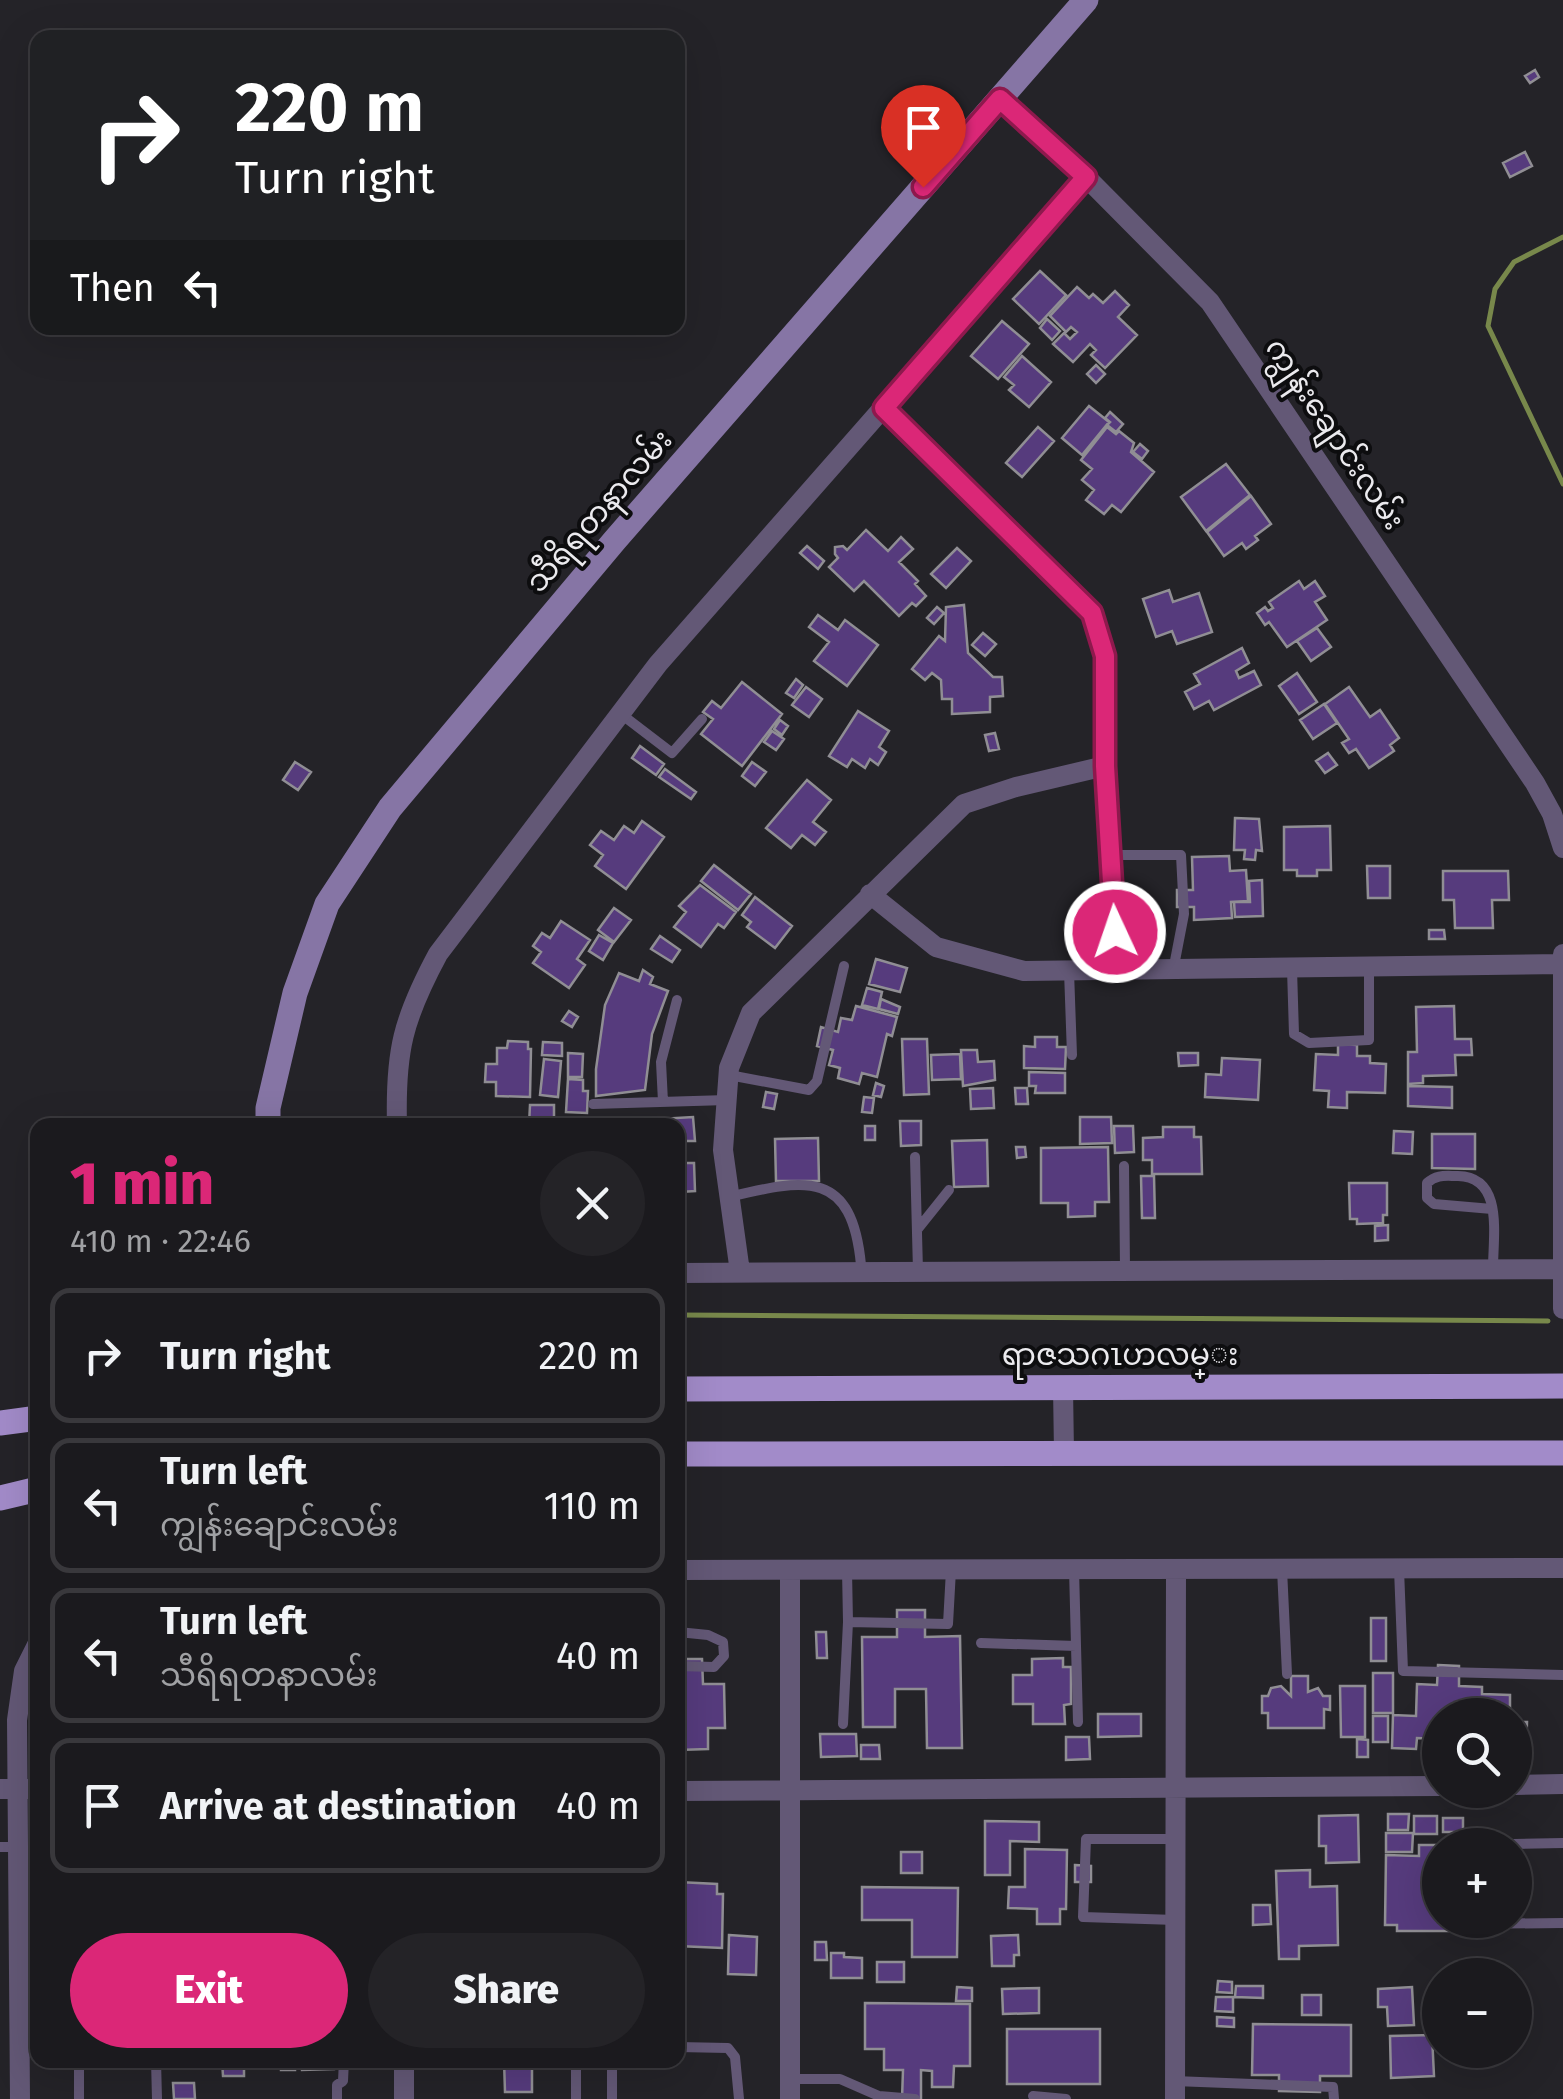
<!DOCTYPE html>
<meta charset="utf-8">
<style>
:root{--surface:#1b1a1e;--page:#242327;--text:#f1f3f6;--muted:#a0a1a4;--line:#39383c;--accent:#db2777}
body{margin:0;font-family:"Fira Sans","Noto Sans Myanmar",sans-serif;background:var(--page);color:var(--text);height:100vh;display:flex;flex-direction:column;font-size:38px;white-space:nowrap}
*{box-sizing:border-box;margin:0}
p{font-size:32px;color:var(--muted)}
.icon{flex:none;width:55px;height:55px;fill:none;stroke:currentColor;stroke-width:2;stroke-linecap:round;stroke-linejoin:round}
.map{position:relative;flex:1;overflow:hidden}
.panel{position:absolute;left:30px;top:1118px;width:655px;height:950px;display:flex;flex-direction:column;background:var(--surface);border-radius:20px;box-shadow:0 10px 40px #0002,0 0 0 2px var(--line)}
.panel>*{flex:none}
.guide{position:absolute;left:30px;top:30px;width:655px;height:305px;border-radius:20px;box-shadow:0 10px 40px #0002,0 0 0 2px var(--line);background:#202124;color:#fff;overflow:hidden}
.buttons{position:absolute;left:1422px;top:1698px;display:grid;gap:20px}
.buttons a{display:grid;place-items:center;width:110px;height:110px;border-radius:50%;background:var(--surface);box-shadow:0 10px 40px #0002,0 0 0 2px var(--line);font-size:50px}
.pin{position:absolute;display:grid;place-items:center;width:85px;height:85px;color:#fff;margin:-102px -42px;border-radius:50% 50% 50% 0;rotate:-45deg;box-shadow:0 0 10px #0007}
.pin .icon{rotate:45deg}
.me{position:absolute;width:110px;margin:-55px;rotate:357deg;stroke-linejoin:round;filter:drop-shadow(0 0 8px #0008)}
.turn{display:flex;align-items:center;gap:35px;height:210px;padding:0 40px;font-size:45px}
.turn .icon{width:130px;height:130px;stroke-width:2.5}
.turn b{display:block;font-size:70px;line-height:85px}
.then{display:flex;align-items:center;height:95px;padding:0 40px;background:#0003;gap:20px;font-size:38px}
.round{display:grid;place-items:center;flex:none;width:105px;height:105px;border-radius:52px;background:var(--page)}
.headline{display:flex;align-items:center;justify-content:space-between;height:170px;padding:0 40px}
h1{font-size:60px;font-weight:800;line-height:75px;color:var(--accent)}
.cta{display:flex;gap:20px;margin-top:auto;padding:20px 40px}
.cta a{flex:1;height:115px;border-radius:60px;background:var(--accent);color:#fff;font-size:40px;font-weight:800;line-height:115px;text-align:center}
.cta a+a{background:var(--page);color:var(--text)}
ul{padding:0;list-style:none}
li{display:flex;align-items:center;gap:30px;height:135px;margin:0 20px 15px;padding:0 20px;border:5px solid var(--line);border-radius:20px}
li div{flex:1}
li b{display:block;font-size:38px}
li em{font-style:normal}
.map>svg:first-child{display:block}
</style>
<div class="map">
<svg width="1563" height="2099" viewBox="0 0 1563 2099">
<rect width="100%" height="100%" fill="#242328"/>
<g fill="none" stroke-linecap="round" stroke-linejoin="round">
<path stroke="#78884b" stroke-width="5" d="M1563,237L1514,262L1495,289L1488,326L1563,484
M678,1315L1548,1321"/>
</g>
<path fill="#563b7d" stroke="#908e94" stroke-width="2.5" d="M1535,70L1539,77L1530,83L1525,76Z
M1525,152L1532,166L1510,177L1503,163Z
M1040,271L1066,295L1039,324L1013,299Z
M1077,287L1089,298L1093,294L1103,303L1115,291L1129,305L1118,317L1137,335L1105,368L1091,355L1096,350L1090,344L1073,362L1053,344L1064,333L1070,339L1077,332L1071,327L1066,332L1050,316Z
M1047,319L1060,331L1052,340L1040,328Z
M1002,321L1029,344L998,379L971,356Z
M1022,356L1051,382L1029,407L1009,390L1014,385L1004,377Z
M1096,365L1105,374L1096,383L1087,374Z
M1089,406L1109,422L1082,455L1062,438Z
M1110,412L1123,424L1116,432L1107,425L1110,422L1105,418Z
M1038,427L1054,441L1022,477L1006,463Z
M1107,427L1116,434L1119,431L1134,443L1131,452L1154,472L1121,512L1112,505L1104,514L1086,500L1094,490L1082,480L1092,469L1081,460Z
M1140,444L1148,451L1142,459L1133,452Z
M1226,464L1250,495L1206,531L1181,497Z
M1251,496L1271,524L1255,536L1258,540L1246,549L1242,543L1224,556L1207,532Z
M866,530L888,551L901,537L913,549L899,562L918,581L915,584L926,596L916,606L912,603L899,616L864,581L854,591L829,567L838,558L835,554V547L843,546L847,550Z
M807,546L824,561L818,569L800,553Z
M957,548L971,561L946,588L931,574Z
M1299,581L1304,589L1315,581L1325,596L1315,602L1327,620L1287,647L1269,622L1265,625L1257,613L1265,607L1268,611L1273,608L1269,602Z
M1169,590L1173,602L1199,593L1212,632L1177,644L1172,631L1156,637L1143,599Z
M964,605L968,653L993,677H1002L1003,696L990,697V712L952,714V699H942L941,680L932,673L925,680L912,669L939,636L945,641L946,607Z
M937,607L944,613L934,624L927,618Z
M818,615L838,630L845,620L878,645L847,686L814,661L829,642L809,627Z
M1317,628L1331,647L1311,661L1297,641Z
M983,633L996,644L985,656L972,645Z
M1242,648L1249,663L1236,671L1239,678L1254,671L1261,685L1214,710L1209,701L1194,709L1185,692L1200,684L1194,674Z
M1297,673L1317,702L1299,714L1279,686Z
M796,679L803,685L794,698L786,693Z
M742,682L782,714L742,766L701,734L713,719L703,712L712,701L721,708Z
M806,687L822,699L809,717L792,705Z
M1349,687L1370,717L1380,710L1399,738L1390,745L1394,751L1369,768L1356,749L1349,753L1342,743L1349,739L1325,704Z
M1324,704L1337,723L1313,739L1300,720Z
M858,711L889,731L879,747L886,752L878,765L870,759L865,768L852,759L847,767L829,756Z
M780,720L788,726L782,735L774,729Z
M772,731L784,739L776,750L764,742Z
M995,733L999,749L989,751L985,735Z
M640,746L664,764L656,775L632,758Z
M1328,753L1337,765L1325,773L1316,761Z
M295,762L311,772L298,790L283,780Z
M752,762L766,772L755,786L742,776Z
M665,769L696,792L691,799L659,777Z
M807,780L831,800L813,822L826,832L815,845L802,835L791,848L766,828Z
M1235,818L1259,819L1262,851L1256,850L1255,860L1244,859L1245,850H1234Z
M642,821L664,837L626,889L595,866L603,855L590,845L601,831L614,840L624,826L634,833Z
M1330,826L1331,870H1317V876H1297V870H1284V827Z
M1229,856L1230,871L1246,870L1248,901L1231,902L1232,918L1194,920V907H1177V890H1193L1192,857Z
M714,865L751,894L738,910L701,881Z
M1367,866H1390V898H1368Z
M1443,871H1508L1509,900H1492L1493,928H1455L1454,900H1443Z
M1262,880L1263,916L1235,917L1234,902H1250L1249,881Z
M700,885L736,912L724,928L718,924L701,947L674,927L686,912L679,906Z
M755,897L792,926L775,948L747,927L751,922L742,915Z
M614,908L631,920L614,942L598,930Z
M561,921L590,940L577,959L585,965L569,988L533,963L541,952L533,946L542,933L550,938Z
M1429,930H1444L1445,939H1429Z
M599,935L613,943L603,960L589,951Z
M660,936L680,950L672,962L651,949Z
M876,959L907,968L900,992L869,984Z
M643,970L653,977L650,984L668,991L652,1034L645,1090L596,1096V1069L605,1005L619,973L639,981Z
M867,988L882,992L878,1009L862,1005Z
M881,999L900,1007L898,1014L879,1009Z
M856,1006L897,1017L892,1036L887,1034L877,1077L862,1073L859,1084L838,1078L840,1068L829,1065L833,1050L817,1046L821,1027L838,1032L841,1018L852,1020Z
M1454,1006L1455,1039H1471L1472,1055H1455L1456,1075L1423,1076V1083L1408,1084V1052H1417L1416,1007Z
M569,1011L578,1017L572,1027L562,1021Z
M1035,1037H1057V1047H1066L1065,1069L1024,1068V1046L1035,1047Z
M902,1039H927L929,1094L904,1095Z
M508,1041L528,1042V1049H531L530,1097L496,1096V1082H485L486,1064H497V1048H507Z
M543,1042L562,1043V1056L542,1055Z
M1338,1044L1357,1045V1056H1370V1063L1386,1064L1385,1093L1347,1092V1108L1328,1107L1329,1091L1314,1090L1316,1054L1338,1055Z
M961,1050H977L978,1062L994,1061L995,1080L963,1086Z
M568,1053L583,1054L582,1077H568Z
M1178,1053H1198V1065L1179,1066Z
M960,1054L961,1079L932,1080L931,1055Z
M1222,1058L1260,1060L1258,1100L1205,1097L1206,1074L1221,1075Z
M544,1059L561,1061L558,1097L540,1095Z
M1029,1072L1065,1073V1093H1035L1036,1086H1029Z
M568,1079L583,1080V1091H588L587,1113L566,1112Z
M876,1083L884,1086L881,1097L873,1095Z
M1408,1086L1452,1087V1108L1408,1106Z
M993,1088L994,1108L971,1109L970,1089Z
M1015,1088H1027L1028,1104H1016Z
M766,1092L777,1094L774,1109L763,1107Z
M864,1097L874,1098L872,1113L862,1112Z
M530,1105H554V1125H529Z
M693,1117L695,1141H678V1125H660V1119Z
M1080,1117H1111L1112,1143L1080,1144Z
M900,1121H921V1145L901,1146Z
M865,1126H875V1140H865Z
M1114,1126H1133L1134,1152L1115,1153Z
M1163,1127H1194V1137H1201L1202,1174H1152V1160H1143V1138L1163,1137Z
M1394,1131L1413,1132L1412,1154L1393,1153Z
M1432,1134H1475V1169L1432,1168Z
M818,1138L819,1181H776L775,1139Z
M987,1140L988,1186L954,1187L952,1141Z
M1016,1147H1025L1026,1157L1017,1158Z
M1108,1147L1109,1202H1095V1216L1068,1217V1203H1041V1148Z
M679,1163H694L695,1191L680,1192Z
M1141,1176H1154L1155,1218H1142Z
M1349,1183H1387V1215H1383V1223L1357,1224V1219H1350Z
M1388,1225V1240L1375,1241V1226Z
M897,1610H925V1637L960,1636L962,1748H927L926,1689H895V1727H863L862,1637H897Z
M1371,1618H1386V1661H1371Z
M816,1632H826L827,1658H817Z
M1063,1658V1667H1071V1704L1064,1705L1065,1724H1033V1704H1013V1675H1032V1659Z
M678,1659H702L703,1684H724L725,1728H708V1749L678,1750Z
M1438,1665L1459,1666V1686L1482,1687V1694L1510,1695V1715H1440V1739L1417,1738L1416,1749L1392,1748L1393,1715L1416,1716L1417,1684L1437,1685Z
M1373,1673H1393V1713H1373Z
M1291,1676H1308V1692L1318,1688L1323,1696H1330V1710L1324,1709V1728H1268V1713H1262V1696H1268L1271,1688L1281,1686L1291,1696Z
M1340,1686H1365V1737H1341Z
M1098,1714H1141V1736L1098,1737Z
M1373,1716H1388V1742H1373Z
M1515,1722H1527L1526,1753H1515Z
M820,1734H856L857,1756L821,1757Z
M1066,1737H1089L1090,1759L1066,1760Z
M1357,1739L1368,1740V1757H1357Z
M861,1745H879L880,1759H861Z
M1388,1814H1409L1408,1830H1388Z
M1358,1815L1359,1862L1326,1863V1846H1319V1816Z
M1414,1816H1437V1834H1414Z
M1443,1818H1463V1832H1443Z
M985,1821L1039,1822V1842L1010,1841V1875H985Z
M1386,1833H1413L1412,1852H1386Z
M1419,1845H1448H1440V1920H1448V1931H1397V1925H1385L1386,1855L1419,1856Z
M1025,1849L1067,1850L1066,1909H1060V1924H1037V1909L1008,1908L1009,1887H1025Z
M901,1852H922V1873H901Z
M1075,1865L1091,1866V1882H1075Z
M1310,1870V1887L1337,1886L1338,1945L1299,1946V1959H1279L1276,1871Z
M678,1882L717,1884V1894H723L722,1948L678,1946Z
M862,1887L958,1888L957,1957H912V1920H862Z
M1253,1905H1270L1271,1924L1253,1925Z
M729,1935L757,1937L756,1975L728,1974Z
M1018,1935L1019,1955H1014V1966H992L991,1936Z
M815,1942H826L827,1960H815Z
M831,1953H844V1957L862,1958V1978H831Z
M877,1962H904V1982H877Z
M1218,1981L1232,1982V1993L1217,1992Z
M1236,1986H1263V1998L1235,1997Z
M957,1987L972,1988V2001H956Z
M1412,1987L1414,2025L1388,2026L1387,2007H1378V1989Z
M1039,1988V2013L1003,2014L1002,1989Z
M1302,1995H1321V2015H1302Z
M1216,1997H1233V2012L1215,2011Z
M865,2003L970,2004V2066H954L953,2087H932V2071L921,2070V2099H902L903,2070H884V2049H865Z
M1217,2017L1234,2018V2027L1217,2026Z
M1253,2024L1351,2025V2076H1320V2092L1279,2091V2075H1252Z
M1007,2029H1100V2084H1007Z
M1432,2035L1434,2076L1391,2078L1390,2036Z
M222,2060H244V2076H223Z
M281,2060H295V2070H281Z
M301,2060H334V2069L302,2070Z
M504,2060H532V2092H505Z
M173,2083H194L195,2099H174Z"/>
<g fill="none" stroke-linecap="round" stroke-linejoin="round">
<path stroke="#635876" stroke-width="10" d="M621,714L672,753L702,719
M1110,855H1181L1184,914L1173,971
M1292,969L1294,1034L1309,1043L1369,1040V967
M1069,971L1072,1055
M729,1075L809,1090L817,1081L844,966
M663,1102L661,1062L677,1000
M593,1104L727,1100
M915,1157L918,1271
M1124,1166L1125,1270
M729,1197C807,1178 852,1170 861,1265
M1492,1209L1434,1204L1427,1198V1183C1437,1174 1445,1176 1458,1176C1504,1177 1493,1235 1493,1269
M917,1230L949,1190
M1074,1569L1078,1722
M1282,1569L1287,1674
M1399,1569L1403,1671L1563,1675
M847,1570L848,1622L948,1624L951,1570
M678,1632L708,1635L723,1642L724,1656L714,1667L678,1666
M981,1643L1076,1646
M843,1724L848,1622
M1174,1839H1086L1083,1917L1176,1920
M1459,1845L1563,1843
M0,1847H17
M1461,1920V1924L1563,1923
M678,2047L728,2048L735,2057L739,2099
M576,2060V2099
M790,2079H840L879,2096L915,2099
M1174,2081L1333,2087L1334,2099
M1033,2096L1066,2099
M79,2099V2061L156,2060L157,2099
M337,2099V2085L343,2081L344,2060
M612,2099V2060"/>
<path stroke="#635876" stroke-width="20" d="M1000,99L1086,177L1210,302L1535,783L1552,814L1563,848
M884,409L1092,613L1105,656V766L1117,971
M870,894L936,947L1024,971L1562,964
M1563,954V1309
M397,1125C395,1051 403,1019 438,954L658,664L1086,177
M740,1272L723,1150L729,1068L751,1013L964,804L1016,787L1105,766
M678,1273L1561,1269
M1063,1387L1064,1453
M678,1570L1563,1568
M1515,1785L1563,1784
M0,1789H38
M678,1791L1440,1786
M404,2060V2099
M20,2099L17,1720L24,1671L38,1643
M790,2099V1570
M1175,2099L1176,1569"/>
<path stroke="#8675a5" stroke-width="25" d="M268,1125V1108L295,993L327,904L390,808L615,540L1086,0"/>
<path stroke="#a28bc9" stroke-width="25" d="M678,1389L1563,1386
M0,1423L38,1418
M678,1454L1563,1453
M0,1498L38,1489"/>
</g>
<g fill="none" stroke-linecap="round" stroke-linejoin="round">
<defs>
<path id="route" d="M923,187L1000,99L1086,177L884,408L1092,613L1105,656V766L1115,932"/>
</defs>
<use href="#route" stroke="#8e194d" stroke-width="25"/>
<use href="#route" stroke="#db2777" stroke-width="18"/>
</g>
<g text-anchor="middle" stroke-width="8" stroke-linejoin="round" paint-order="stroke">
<g font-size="30" fill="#ebeaee" stroke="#0d0d0f">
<text transform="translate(1335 434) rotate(56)" y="10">ကျွန်းချောင်းလမ်း</text>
<text transform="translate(599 511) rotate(-49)" y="10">သီရိရတနာလမ်း</text>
<text x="1120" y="1365">ရာဇသဂၤဟလမ္း</text>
</g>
</g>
</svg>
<div class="buttons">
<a><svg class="icon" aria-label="search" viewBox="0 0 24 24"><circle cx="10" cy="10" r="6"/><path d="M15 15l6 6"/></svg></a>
<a>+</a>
<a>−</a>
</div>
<div class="pin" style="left:923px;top:187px;background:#d93025"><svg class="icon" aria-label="arrive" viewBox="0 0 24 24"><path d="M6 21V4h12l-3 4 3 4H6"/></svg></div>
<svg class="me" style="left:1115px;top:932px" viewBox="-20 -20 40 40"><circle r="17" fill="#db2777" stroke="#fff" stroke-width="3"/><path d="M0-11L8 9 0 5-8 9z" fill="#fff"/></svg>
<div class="guide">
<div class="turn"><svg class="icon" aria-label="right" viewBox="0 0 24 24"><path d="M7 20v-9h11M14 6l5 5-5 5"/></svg><div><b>220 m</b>Turn right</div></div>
<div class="then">Then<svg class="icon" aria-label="left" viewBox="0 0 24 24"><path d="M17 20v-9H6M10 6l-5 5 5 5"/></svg></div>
</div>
<section class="panel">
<div class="headline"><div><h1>1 min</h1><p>410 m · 22:46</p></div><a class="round"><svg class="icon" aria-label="close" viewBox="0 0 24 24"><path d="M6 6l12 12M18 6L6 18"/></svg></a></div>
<ul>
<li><svg class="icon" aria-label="right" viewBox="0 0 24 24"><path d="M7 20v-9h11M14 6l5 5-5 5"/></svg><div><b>Turn right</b></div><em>220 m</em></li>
<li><svg class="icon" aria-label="left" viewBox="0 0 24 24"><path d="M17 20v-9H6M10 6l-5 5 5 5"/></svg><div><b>Turn left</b><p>ကျွန်းချောင်းလမ်း</p></div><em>110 m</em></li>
<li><svg class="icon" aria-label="left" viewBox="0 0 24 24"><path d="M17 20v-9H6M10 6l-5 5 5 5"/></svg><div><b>Turn left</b><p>သီရိရတနာလမ်း</p></div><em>40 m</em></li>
<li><svg class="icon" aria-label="arrive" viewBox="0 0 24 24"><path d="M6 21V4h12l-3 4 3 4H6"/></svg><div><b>Arrive at destination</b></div><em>40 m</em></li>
</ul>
<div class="cta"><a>Exit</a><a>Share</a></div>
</section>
</div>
